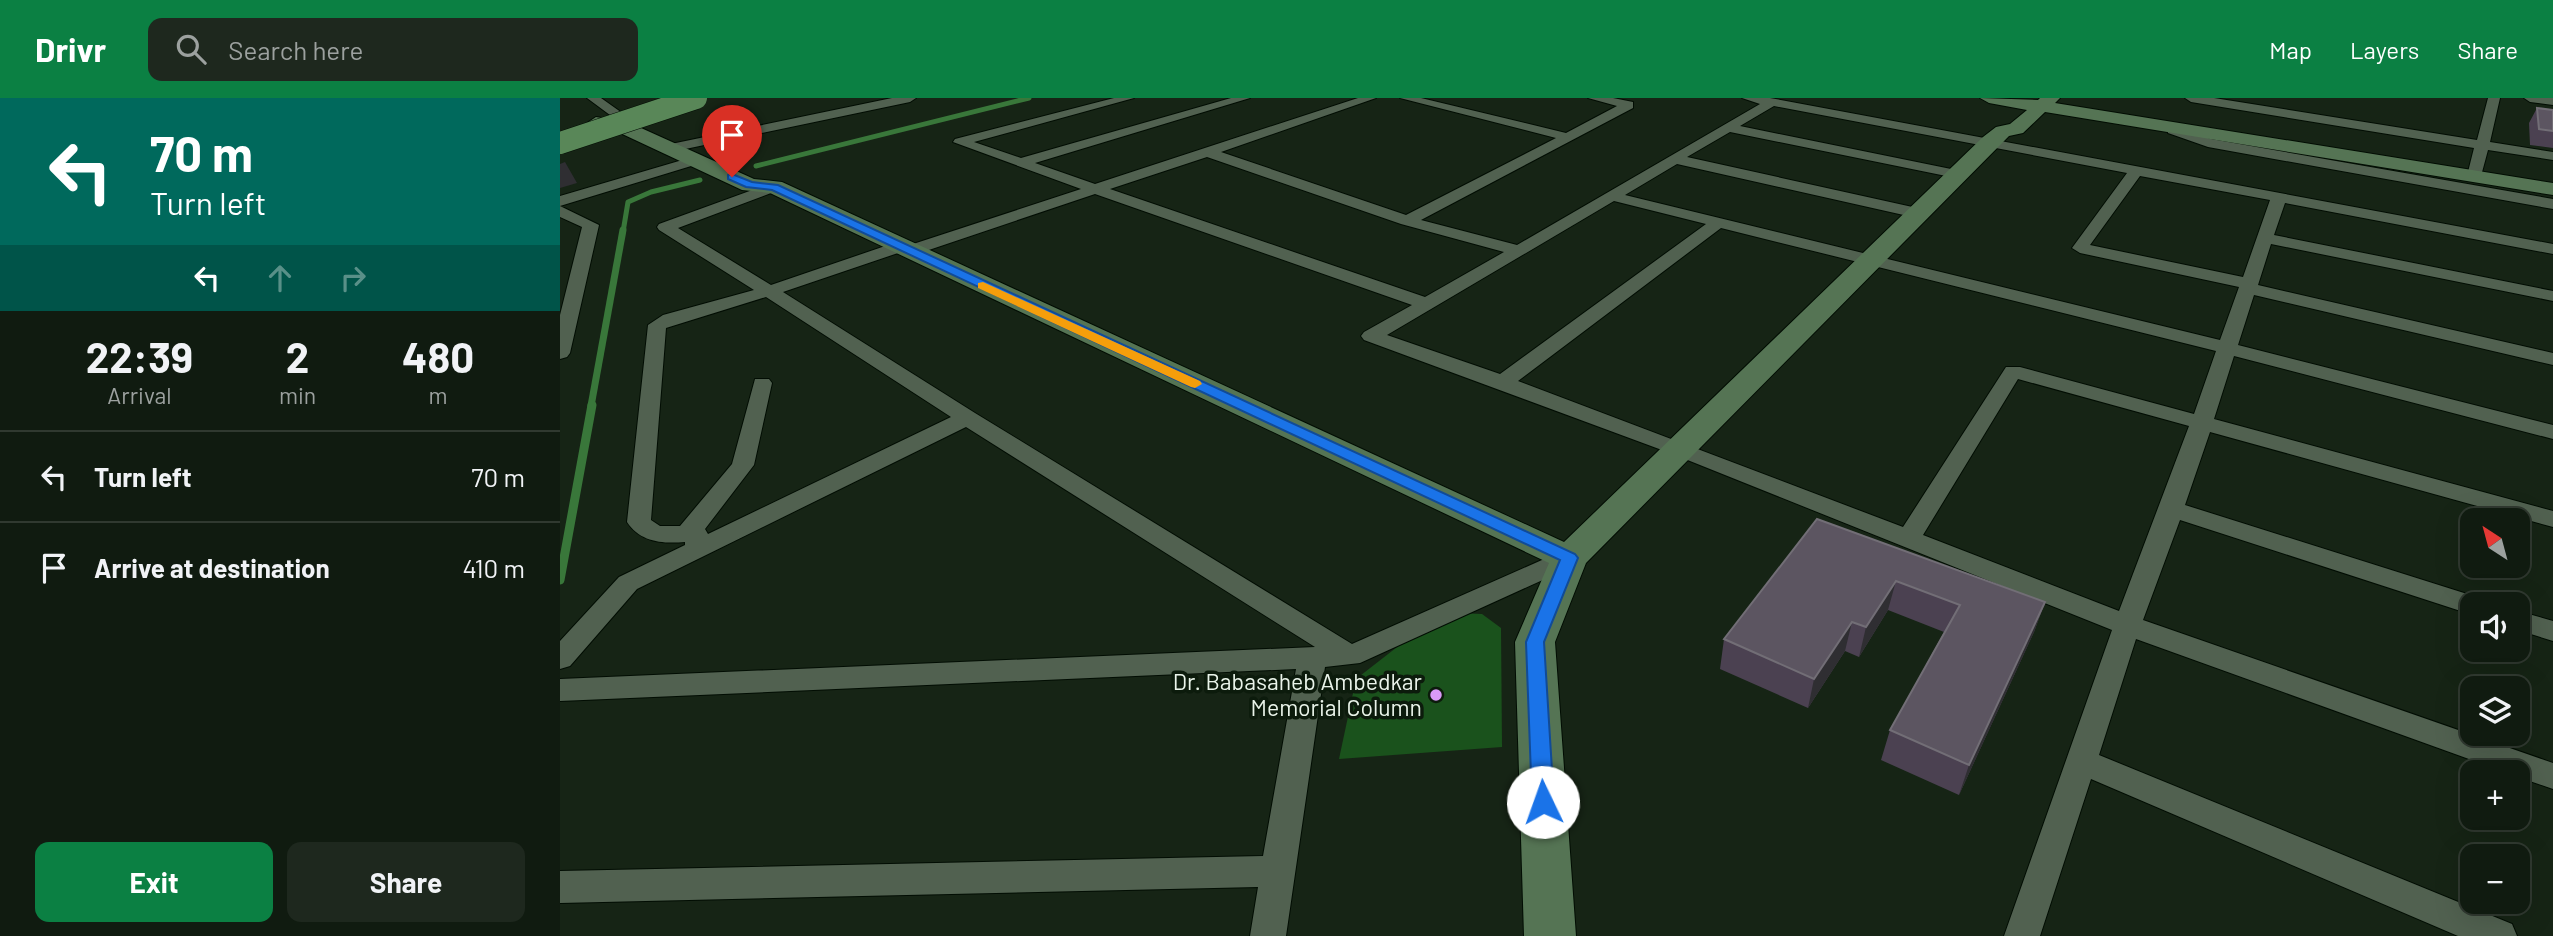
<!DOCTYPE html>
<meta charset="utf-8">
<style>
:root{--surface:#101b10;--page:#1e281e;--text:#f1f3f6;--muted:#9ca19f;--line:#303930;--accent:#0b8043}
body{margin:0;font-family:Barlow,sans-serif;background:var(--page);color:var(--text);height:100vh;display:flex;flex-direction:column;font-size:26px;white-space:nowrap}
*{box-sizing:border-box;margin:0}
p{font-size:23px;color:var(--muted)}
.icon{flex:none;width:38px;height:38px;fill:none;stroke:currentColor;stroke-width:2;stroke-linecap:round;stroke-linejoin:round}
.map{position:relative;flex:1;overflow:hidden}
.details{display:flex;flex-direction:column;background:var(--surface);width:560px}
.details>*{flex:none}
.top-card{background:#00695c;color:#fff;overflow:hidden}
.needle{width:46px;rotate:324deg}
.controls{position:absolute;left:1900px;top:410px;display:grid;gap:14px}
.controls a{display:grid;place-items:center;width:70px;height:70px;border-radius:14px;background:var(--surface);box-shadow:0 7px 28px #0002,0 0 0 2px var(--line);font-size:35px}
.pin{position:absolute;display:grid;place-items:center;width:60px;height:60px;color:#fff;margin:-72px -30px;border-radius:50% 50% 50% 0;rotate:-45deg;box-shadow:0 0 7px #0007}
.pin .icon{rotate:45deg}
.me{position:absolute;width:77px;margin:-38px;rotate:357deg;stroke-linejoin:round;filter:drop-shadow(0 0 5px #0008)}
.turn{display:flex;align-items:center;gap:24px;height:147px;padding:0 35px;font-size:32px}
.turn .icon{width:91px;height:91px;stroke-width:2.5}
.turn b{display:block;font-size:49px;line-height:60px}
.lanes{display:flex;align-items:center;height:66px;padding:0 35px;background:#0003;justify-content:center;gap:35px;direction:ltr}
.lanes .off{opacity:.35}
.eta{display:flex;justify-content:space-evenly;align-items:center;height:119px;text-align:center}
.eta b{font-size:42px;font-weight:700;line-height:49px}
.cta{display:flex;gap:14px;margin-top:auto;padding:14px 35px}
.cta a{flex:1;height:80px;border-radius:14px;background:var(--accent);color:#fff;font-size:28px;font-weight:700;line-height:80px;text-align:center}
.cta a+a{background:var(--page);color:var(--text)}
ul{padding:0;list-style:none}
li{display:flex;align-items:center;gap:21px;height:91px;padding:0 35px;border-top:2px solid var(--line)}
li div{flex:1}
li b{display:block;font-size:26px}
li em{font-style:normal}
header{display:flex;align-items:center;gap:42px;box-sizing:border-box;height:98px;padding:0 35px;background:var(--accent);color:#fff}
header strong{font-size:33px}
nav{display:flex;gap:38px;margin-inline-start:auto;font-size:24px}
.search{width:490px;height:63px;background:var(--page);display:flex;align-items:center;gap:18px;box-sizing:border-box;padding:0 24px;border-radius:14px;color:var(--muted);font-size:26px}
main{display:flex;flex:1;min-height:0}
.map>svg:first-child{display:block}
</style>
<header>
<strong>Drivr</strong>
<div class="search"><svg class="icon" aria-label="search" viewBox="0 0 24 24"><circle cx="10" cy="10" r="6"/><path d="M15 15l6 6"/></svg>Search here</div>
<nav><a>Map</a><a>Layers</a><a>Share</a></nav>
</header>
<main>
<section class="details">
<div class="top-card">
<div class="turn"><svg class="icon" aria-label="left" viewBox="0 0 24 24"><path d="M17 20v-9H6M10 6l-5 5 5 5"/></svg><div><b>70 m</b>Turn left</div></div>
<div class="lanes"><svg class="icon" aria-label="left" viewBox="0 0 24 24"><path d="M17 20v-9H6M10 6l-5 5 5 5"/></svg><svg class="icon off" aria-label="ahead" viewBox="0 0 24 24"><path d="M12 20V5M6 11l6-6 6 6"/></svg><svg class="icon off" aria-label="right" viewBox="0 0 24 24"><path d="M7 20v-9h11M14 6l5 5-5 5"/></svg></div>
</div>
<div class="eta">
<div><b>22:39</b><p>Arrival</p></div>
<div><b>2</b><p>min</p></div>
<div><b>480</b><p>m</p></div>
</div>
<ul>
<li><svg class="icon" aria-label="left" viewBox="0 0 24 24"><path d="M17 20v-9H6M10 6l-5 5 5 5"/></svg><div><b>Turn left</b></div><em>70 m</em></li>
<li><svg class="icon" aria-label="arrive" viewBox="0 0 24 24"><path d="M6 21V4h12l-3 4 3 4H6"/></svg><div><b>Arrive at destination</b></div><em>410 m</em></li>
</ul>
<div class="cta"><a>Exit</a><a>Share</a></div>
</section>
<div class="map">
<svg width="1993" height="838" viewBox="0 0 1993 838">
<rect width="100%" height="100%" fill="#162415"/>
<path fill="#1a521c" d="M897,515L922,516L941,530L942,649L779,661L796,581L841,546Z"/>
<g fill="none" stroke-linecap="round" stroke-linejoin="round">
<path stroke="#39773a" stroke-width="5" d="M196,68L469,0
M63,134L68,104L91,94L140,82"/>
<path stroke="#39773a" stroke-width="7" d="M31,308L63,132"/>
<path stroke="#39773a" stroke-width="9" d="M0,482L32,307"/>
<defs>
<path id="street" d="M27,0H41L65,17L59,21L54,20Z
M332,0H356L350,4L111,54L104,50L111,46Z
M554,0H574L414,44L461,60L671,0H690L475,65L535,86L798,0H816L661,54L846,117L996,40L840,0H861L1006,35L1057,8L1028,0H1053L1073,4V10L861,122L957,147L1200,6L1182,0H1210L1993,146V156L1725,105L1714,137L1993,193V203L1711,146L1698,187L1993,255V267L1694,197L1678,247L1993,327V341L1674,258L1654,321L1993,413V429L1650,334L1625,407L1923,501L1925,506H1913V517L1620,422L1583,522L1993,665V691L1958,679V674H1945L1576,541L1539,657L1952,826L1957,838H1898L1531,681L1480,838H1444L1552,532L1110,355L804,242L801,238L804,234L852,207L535,96L354,157L348,158L341,154L223,194L415,315L792,546L1000,454L1009,452L1018,454L1022,460L1018,466L800,565L765,569L726,838H690L698,789L0,805V773L703,758L736,571L0,603V581L755,549L406,329L77,491L10,568L0,571V543L59,479L125,447V444C102,446 80,444 67,424L88,227L103,217L194,192L99,132L97,129L99,126L209,86H219L221,89L219,92L118,130L211,187L334,145L340,144L347,148L521,91L393,44L395,41ZM1214,8L1567,75L1512,150L1520,155L1679,189L1660,242L1065,97L1117,66L1357,120L1365,115L1357,110L1127,59L1170,34L1396,80L1403,76L1396,72L1180,28ZM647,59L841,126L944,154L865,199L550,91ZM1580,78L1710,102L1683,179L1530,147ZM1054,103L1146,126L940,276L827,237ZM1161,130L1656,253L1634,316L1460,269H1446L1343,429L958,283ZM206,199L391,319L148,436L145,431L194,367L212,285L209,281H195L172,366L120,428H100L91,422L106,230ZM1458,281L1629,328L1559,513L1363,437Z
M1625,0H1654L1917,42L1928,0H1940L1930,44L1993,54V62L1928,52L1921,78L1914,82L1907,78L1914,50L1631,4Z
M1964,0H1993V7L1970,4Z
M1613,28L1651,41L1993,101V111L1648,49L1608,35V29Z
M136,58L141,59V65L0,108V98Z
M0,108L39,127L10,255L7,259L0,261V217L22,129L0,119Z
M1958,513L1993,523V543L1958,532Z"/>
<path id="secondary" d="M1420,0L1478,2L1480,0H1500L1495,5L1993,85V97L1485,14L1463,35L1449,38L1026,465L995,544L1016,838H964L955,544L989,465L210,95L182,92L58,34L29,29L27,25L36,19L70,25L194,81L222,84L1004,444L1423,39L1436,29L1450,26L1467,12L1429,5Z"/>
</defs>
<use href="#street" stroke="#020d03" stroke-width="2"/>
<use href="#secondary" stroke="#020d03" stroke-width="2"/>
<use href="#street" fill="#516150" fill-rule="evenodd"/>
<use href="#secondary" fill="#557454" fill-rule="evenodd"/>
<defs>
<path id="rail" d="M0,43L130,0"/>
</defs>
<use href="#rail" stroke="#778377" stroke-width="4.5"/>
<use href="#rail" stroke="#0c1b0c" stroke-width="2.5" stroke-dasharray="9" stroke-linecap="butt"/>
<defs>
<path id="primary-bridge" d="M0,45L136,0"/>
</defs>
<use href="#primary-bridge" stroke="#020d03" stroke-width="23" stroke-linecap="butt"/>
<use href="#primary-bridge" stroke="#598758" stroke-width="22"/>
</g>
<path fill="#4b4151" d="M1977,10L1993,12V50L1970,47L1969,25Z
M1257,421L1485,504L1474,534L1399,697L1321,662L1330,632L1384,534L1328,512L1299,559L1285,553L1248,610L1160,571L1164,541Z"/>
<path fill="#2f2e32" d="M5,64L17,85L0,90V66Z
M1336,483L1328,512L1299,559L1306,529Z
M1485,504L1474,534L1399,697L1409,667Z
M1292,524L1285,553L1248,610L1254,581Z"/>
<path fill="#5c5561" stroke="#726e76" stroke-width="2" d="M1977,10L1993,12V33L1979,31Z
M1257,421L1485,504L1409,667L1330,632L1400,507L1336,483L1306,529L1292,524L1254,581L1164,541Z"/>
<path fill="#1a73e8" stroke="#114b97" stroke-width="2" d="M172,76L192,84L218,87L1015,456L1018,460L984,544L994,704L991,710L983,713L976,710L972,704L966,544L1000,462L212,92L186,89L168,81V77Z"/>
<path fill="#f59e0b" d="M423,184L640,283L642,286L635,290L631,289L418,190V185Z"/>
<circle fill="#d99af8" stroke="#0c1b0c" stroke-width="2.5" cx="876" cy="597" r="7"/>
<g text-anchor="middle" stroke-width="7" stroke-linejoin="round" paint-order="stroke">
<g font-size="23" fill="#eaf4ea" stroke="#0c1b0c" text-anchor="end">
<text x="862" y="592">Dr. Babasaheb Ambedkar<tspan x="862" dy="26">Memorial Column</tspan></text>
</g>
</g>
</svg>
<div class="controls">
<a><svg class="needle" viewBox="-14 -14 28 28"><path d="M0-13l5 13h-10z" fill="#e53935"/><path d="M0 13l5-13h-10z" fill="#9ca19f"/></svg></a>
<a><svg class="icon" aria-label="sound" viewBox="0 0 24 24"><path d="M4 9h4l5-4v14l-5-4H4zM17 9q2 3 0 6"/></svg></a>
<a><svg class="icon" aria-label="layers" viewBox="0 0 24 24"><path d="M12 4l9 5-9 5-9-5zM3 14l9 5 9-5"/></svg></a>
<a>+</a>
<a>−</a>
</div>
<div class="pin" style="left:172px;top:79px;background:#d93025"><svg class="icon" aria-label="arrive" viewBox="0 0 24 24"><path d="M6 21V4h12l-3 4 3 4H6"/></svg></div>
<svg class="me" style="left:983px;top:704px" viewBox="-20 -20 40 40"><circle r="19" fill="#fff"/><path d="M0-13L10 11 0 6-10 11z" fill="#1a73e8"/></svg>
</div>
</main>
